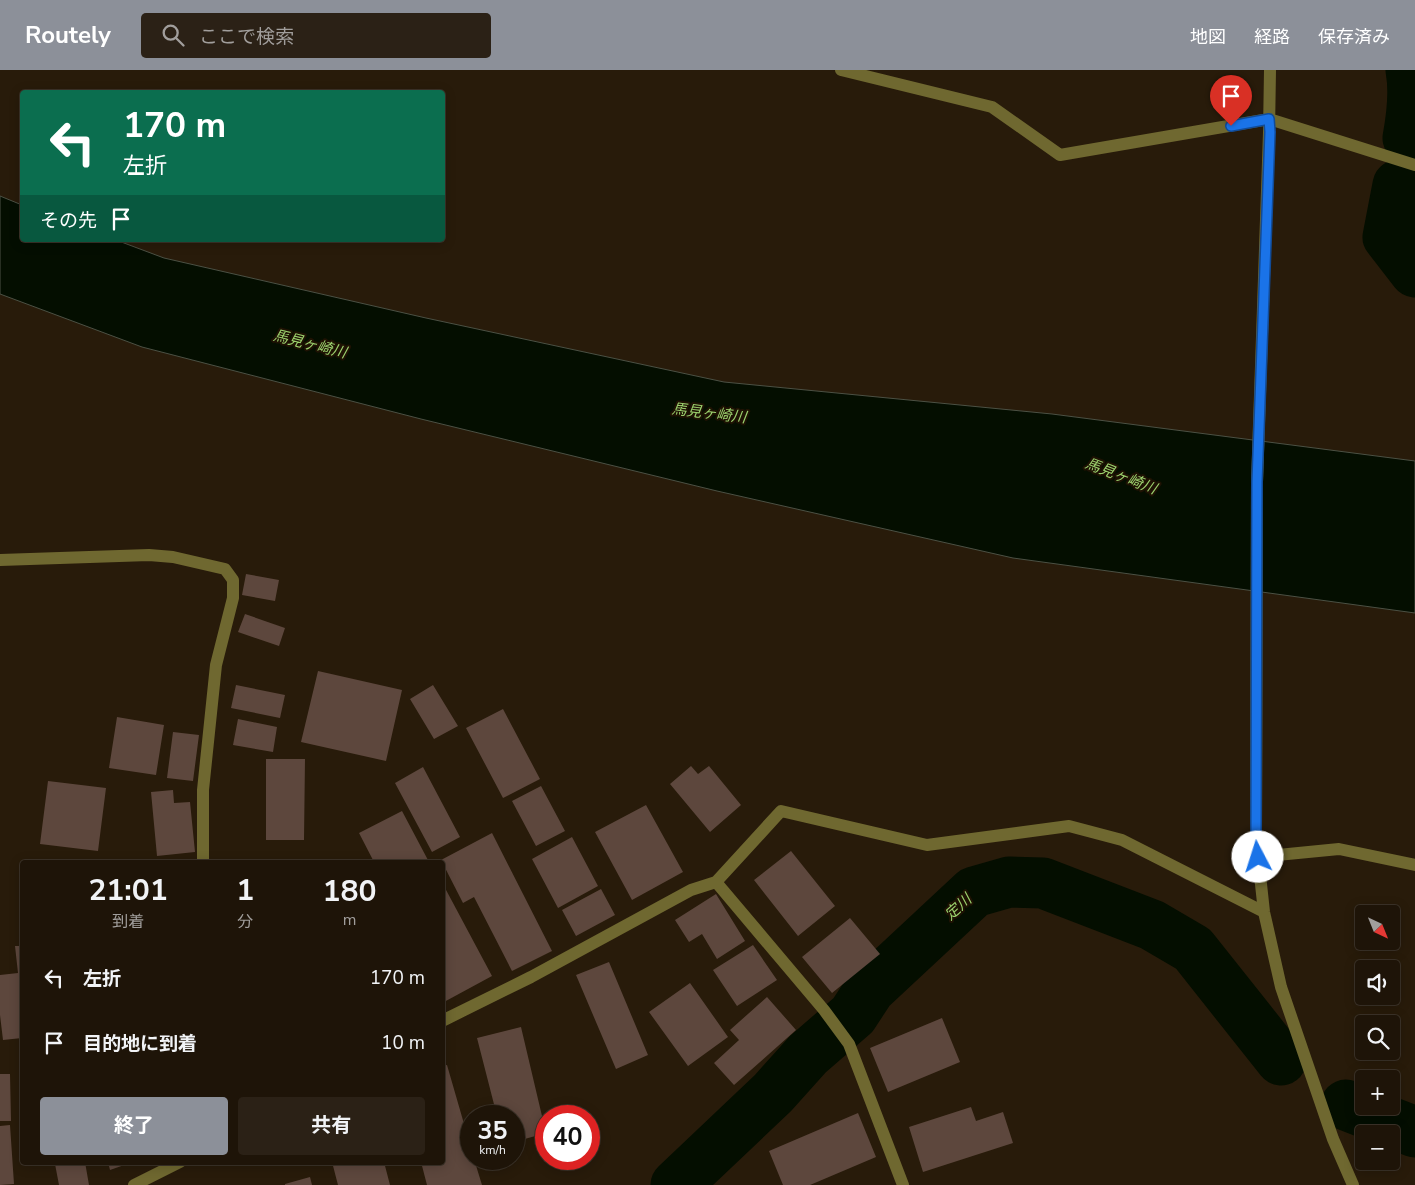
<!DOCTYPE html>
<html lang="ja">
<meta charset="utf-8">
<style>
:root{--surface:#1e1408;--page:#2b2116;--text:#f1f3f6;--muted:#a19e9c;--line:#3c3329;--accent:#8c9099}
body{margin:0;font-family:"Nunito Sans","Noto Sans JP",sans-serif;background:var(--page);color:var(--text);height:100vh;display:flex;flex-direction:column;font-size:19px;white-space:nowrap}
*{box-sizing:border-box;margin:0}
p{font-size:16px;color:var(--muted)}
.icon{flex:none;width:28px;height:28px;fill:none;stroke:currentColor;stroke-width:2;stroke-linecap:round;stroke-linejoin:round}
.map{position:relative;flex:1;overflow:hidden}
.details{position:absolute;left:20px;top:790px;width:425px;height:305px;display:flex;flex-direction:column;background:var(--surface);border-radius:5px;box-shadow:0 2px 12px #0003,0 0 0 1px var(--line)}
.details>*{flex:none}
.hud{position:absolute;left:20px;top:20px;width:425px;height:152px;border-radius:5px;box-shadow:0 2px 12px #0003,0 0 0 1px var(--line);background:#0b6e4f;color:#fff;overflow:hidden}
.needle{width:32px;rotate:137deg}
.tools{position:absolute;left:1355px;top:835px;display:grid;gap:10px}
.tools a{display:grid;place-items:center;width:45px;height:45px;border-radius:5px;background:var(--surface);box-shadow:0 2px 12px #0003,0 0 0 1px var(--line);font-size:25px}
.speed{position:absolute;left:460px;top:1035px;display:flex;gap:10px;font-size:25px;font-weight:700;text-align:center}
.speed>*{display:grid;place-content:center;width:65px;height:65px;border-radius:50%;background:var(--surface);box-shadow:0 2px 12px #0003,0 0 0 1px var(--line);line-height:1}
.speed small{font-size:12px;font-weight:400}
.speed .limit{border:8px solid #d22;background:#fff;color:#111}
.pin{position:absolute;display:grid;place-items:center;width:42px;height:42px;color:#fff;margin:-51px -21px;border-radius:50% 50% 50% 0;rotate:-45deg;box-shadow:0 0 5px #0007}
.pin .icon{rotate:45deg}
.me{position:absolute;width:55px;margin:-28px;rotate:355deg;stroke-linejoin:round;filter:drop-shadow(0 0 4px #0008)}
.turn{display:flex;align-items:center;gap:18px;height:105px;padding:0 20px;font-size:22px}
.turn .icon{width:65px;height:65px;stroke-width:2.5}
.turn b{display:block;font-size:35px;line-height:42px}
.then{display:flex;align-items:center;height:48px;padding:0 20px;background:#0003;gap:10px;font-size:19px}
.eta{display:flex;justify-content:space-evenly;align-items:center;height:85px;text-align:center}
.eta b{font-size:30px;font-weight:700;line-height:35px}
.button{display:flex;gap:10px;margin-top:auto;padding:10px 20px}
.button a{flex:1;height:58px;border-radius:5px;background:var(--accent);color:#fff;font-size:20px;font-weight:700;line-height:58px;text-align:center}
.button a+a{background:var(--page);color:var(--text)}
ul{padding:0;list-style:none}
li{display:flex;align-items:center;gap:15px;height:65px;padding:0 20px}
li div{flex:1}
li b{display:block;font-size:19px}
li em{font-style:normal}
header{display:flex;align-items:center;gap:30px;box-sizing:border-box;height:70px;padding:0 25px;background:var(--accent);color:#fff}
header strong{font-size:24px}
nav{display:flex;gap:28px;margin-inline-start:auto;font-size:18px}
.search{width:350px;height:45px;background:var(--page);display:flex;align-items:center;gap:12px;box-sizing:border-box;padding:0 18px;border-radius:5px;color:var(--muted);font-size:19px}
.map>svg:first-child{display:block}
</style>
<header>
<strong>Routely</strong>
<div class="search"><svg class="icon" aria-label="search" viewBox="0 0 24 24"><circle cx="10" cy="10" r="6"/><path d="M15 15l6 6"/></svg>ここで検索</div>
<nav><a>地図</a><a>経路</a><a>保存済み</a></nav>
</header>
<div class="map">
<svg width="1415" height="1115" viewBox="0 0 1415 1115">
<rect width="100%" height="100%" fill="#281b0a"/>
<path fill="#040e00" stroke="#4c5144" d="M0,126L22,135V170H116L164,188L426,248L724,312L1052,344L1415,391V543L1013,488L717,421L421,349L142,277L0,224Z"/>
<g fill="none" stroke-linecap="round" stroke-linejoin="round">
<path stroke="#040e00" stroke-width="51" d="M1408,68C1412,46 1415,22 1411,0
M1398,115L1388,167L1415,202
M1346,1035L1415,1062
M676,1115L773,1023L808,984L853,945L870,919L974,822L1009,812L1043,813L1152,855L1193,879L1281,990"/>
</g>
<path fill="#5d473d" d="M246,504L279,510L275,531L242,525Z
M245,544L285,558L279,576L238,562Z
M318,601L402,620L386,691L301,672Z
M236,615L285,625L280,648L231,638Z
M433,615L458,656L434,669L410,629Z
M503,639L540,709L503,728L466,658Z
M117,647L164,655L156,705L109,698Z
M238,649L277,657L273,682L233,675Z
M173,662L199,665L193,711L167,708Z
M266,689H305L304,770H266Z
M691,696L698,704L709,696L741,735L710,762L670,714Z
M423,697L460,767L432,782L395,713Z
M48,711L106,718L98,781L40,774Z
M541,716L565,761L536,776L512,731Z
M173,720L174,733L190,732L195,782L157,786L151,722Z
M646,735L683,802L632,830L595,762Z
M402,741L429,792H374L359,763Z
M492,763L552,881L512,901L474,827L463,833L441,790Z
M572,767L598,816L558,838L532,789Z
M791,781L835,836L798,866L754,810Z
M445,818L492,906L444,932L442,928V819Z
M601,819L615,845L576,866L562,840Z
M716,824L745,871L717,889L702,864L689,872L675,850Z
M850,848L880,884L832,923L802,887Z
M753,875L777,910L737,936L713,900Z
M15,876H22V968L3,970L0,945V905L18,903Z
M609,892L648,985L616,999L576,905Z
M690,913L728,967L688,996L649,942Z
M767,927L796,960L734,1015L714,993L739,970L730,960Z
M942,948L960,992L888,1022L870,978Z
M521,957L546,1063L514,1072V1046H497L477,968Z
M447,995L471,1078V1089H474L482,1115H427L421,1092H442V996Z
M0,1004H10L11,1051H0Z
M971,1037L976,1051L1003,1042L1013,1073L923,1102L909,1057Z
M858,1043L876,1087L810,1115H783L769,1081Z
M10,1055L14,1114L0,1115V1056Z
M61,1092H85L89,1115H59L55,1094Z
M108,1092H129L130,1093L110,1100Z
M332,1092H384L390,1115H338Z
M310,1107L312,1115H285V1114Z"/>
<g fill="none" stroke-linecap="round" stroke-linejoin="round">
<path stroke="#6f6830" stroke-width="12" d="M841,0L992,37L1060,85L1269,49L1415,95
M1270,0L1269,62L1257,412L1256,768L1264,842L1281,917L1333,1069L1353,1115
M0,490L149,485L173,487L225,499L233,510V528L216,595L203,720V792
M1258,787L1339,779L1415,795
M716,812L824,940L849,974L903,1115
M442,951L531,907L691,820L716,812L781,741L927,775L1069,756L1122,770L1264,842
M134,1115L180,1092"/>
</g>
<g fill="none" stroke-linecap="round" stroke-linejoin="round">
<defs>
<path id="route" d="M1231,56L1269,49L1270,62L1257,412L1256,768L1258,787"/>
</defs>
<use href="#route" stroke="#114b97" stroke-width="12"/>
<use href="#route" stroke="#1a73e8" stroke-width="9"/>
</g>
<g text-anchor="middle" stroke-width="4" stroke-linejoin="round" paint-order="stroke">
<g font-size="15" font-style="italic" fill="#9cd26e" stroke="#1e1203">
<text transform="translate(310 274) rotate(14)" y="5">馬見ヶ崎川</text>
<text transform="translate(709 343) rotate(7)" y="5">馬見ヶ崎川</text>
<text transform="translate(1121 406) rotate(21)" y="5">馬見ヶ崎川</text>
<text transform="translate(958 837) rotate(-42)" y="5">定川</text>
</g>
</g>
</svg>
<div class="tools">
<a><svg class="needle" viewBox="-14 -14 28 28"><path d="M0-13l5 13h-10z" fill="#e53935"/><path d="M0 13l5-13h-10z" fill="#a19e9c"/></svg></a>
<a><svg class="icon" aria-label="sound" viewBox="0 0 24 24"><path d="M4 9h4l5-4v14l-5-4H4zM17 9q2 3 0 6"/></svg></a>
<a><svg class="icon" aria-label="search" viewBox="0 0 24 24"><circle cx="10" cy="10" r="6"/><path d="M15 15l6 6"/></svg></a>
<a>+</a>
<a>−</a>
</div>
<div class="speed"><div>35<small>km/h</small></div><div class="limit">40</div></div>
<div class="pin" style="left:1231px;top:56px;background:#d93025"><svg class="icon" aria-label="arrive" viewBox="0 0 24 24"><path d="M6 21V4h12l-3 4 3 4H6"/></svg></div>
<svg class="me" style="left:1258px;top:787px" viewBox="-20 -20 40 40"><circle r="19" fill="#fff"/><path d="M0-13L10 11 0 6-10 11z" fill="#1a73e8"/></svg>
<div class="hud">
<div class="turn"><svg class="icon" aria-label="left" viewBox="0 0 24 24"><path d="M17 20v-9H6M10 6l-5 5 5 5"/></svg><div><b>170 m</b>左折</div></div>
<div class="then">その先<svg class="icon" aria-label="arrive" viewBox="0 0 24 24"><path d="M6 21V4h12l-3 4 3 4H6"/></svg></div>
</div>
<section class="details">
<div class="eta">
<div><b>21:01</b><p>到着</p></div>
<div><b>1</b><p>分</p></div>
<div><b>180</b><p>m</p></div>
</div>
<ul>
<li><svg class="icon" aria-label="left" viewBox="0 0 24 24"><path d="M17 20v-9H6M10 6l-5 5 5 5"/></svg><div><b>左折</b></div><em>170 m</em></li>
<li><svg class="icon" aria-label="arrive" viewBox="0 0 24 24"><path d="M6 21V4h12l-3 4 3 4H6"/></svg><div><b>目的地に到着</b></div><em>10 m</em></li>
</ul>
<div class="button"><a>終了</a><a>共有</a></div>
</section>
</div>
